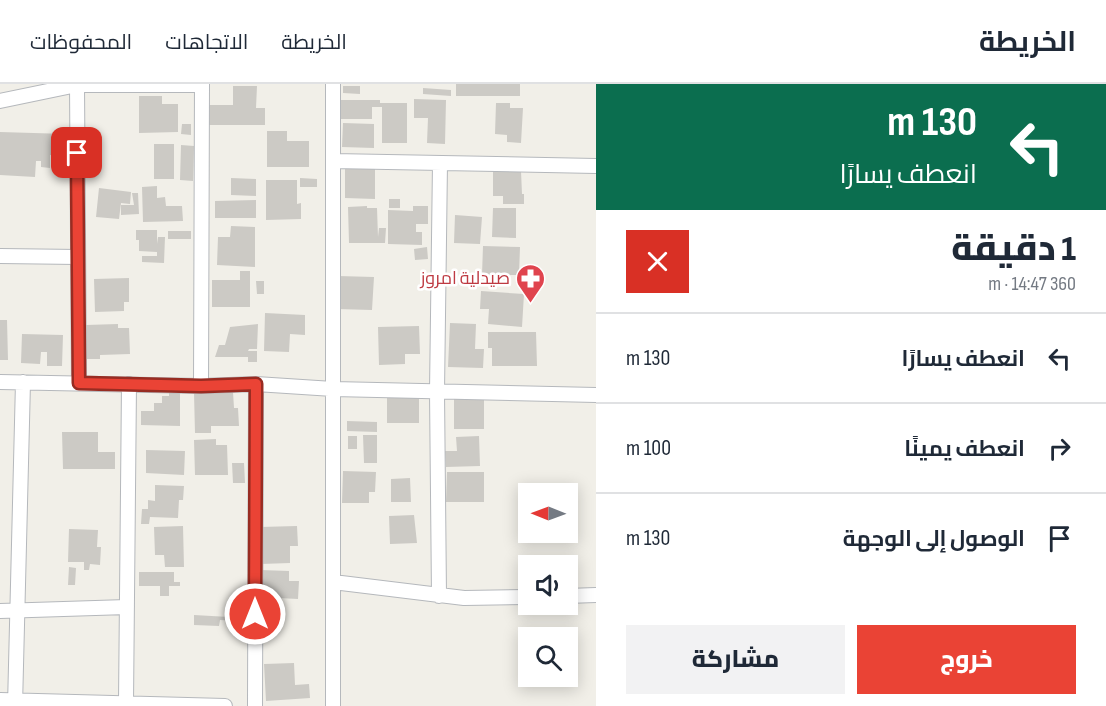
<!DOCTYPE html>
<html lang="ar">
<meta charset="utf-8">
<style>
:root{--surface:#fff;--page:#f2f2f3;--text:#1f2937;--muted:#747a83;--line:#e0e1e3;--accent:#ea4335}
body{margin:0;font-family:"Sofia Sans Condensed",Cairo,sans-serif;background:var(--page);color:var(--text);direction:rtl;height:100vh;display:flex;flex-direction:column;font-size:22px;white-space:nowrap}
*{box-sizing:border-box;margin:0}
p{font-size:20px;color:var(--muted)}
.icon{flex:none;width:33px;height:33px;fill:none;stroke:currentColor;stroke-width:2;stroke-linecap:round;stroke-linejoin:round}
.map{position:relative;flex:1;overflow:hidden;direction:ltr}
.drawer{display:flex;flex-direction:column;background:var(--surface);width:510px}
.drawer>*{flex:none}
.hud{background:#0b6e4f;color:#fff;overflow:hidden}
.needle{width:39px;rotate:271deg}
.fabs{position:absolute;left:518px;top:399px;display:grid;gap:12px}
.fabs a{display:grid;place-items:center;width:60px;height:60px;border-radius:0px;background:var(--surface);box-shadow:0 3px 15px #0003;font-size:30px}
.pin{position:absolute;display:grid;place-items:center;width:51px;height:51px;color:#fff;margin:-26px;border-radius:12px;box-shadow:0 3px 9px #0006}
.me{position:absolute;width:66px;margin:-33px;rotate:0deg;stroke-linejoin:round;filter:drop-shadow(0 0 4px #0008)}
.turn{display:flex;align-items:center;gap:21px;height:126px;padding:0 30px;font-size:27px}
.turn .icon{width:78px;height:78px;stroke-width:2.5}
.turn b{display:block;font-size:42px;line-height:51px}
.round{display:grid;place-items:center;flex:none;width:63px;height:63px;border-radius:0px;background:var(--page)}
.summary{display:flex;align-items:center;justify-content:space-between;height:102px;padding:0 30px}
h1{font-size:36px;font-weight:800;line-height:45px}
.button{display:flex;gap:12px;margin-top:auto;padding:12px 30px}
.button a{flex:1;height:69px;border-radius:0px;background:var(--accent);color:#fff;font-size:24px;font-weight:800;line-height:69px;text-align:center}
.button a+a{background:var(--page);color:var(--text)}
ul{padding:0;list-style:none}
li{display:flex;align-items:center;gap:18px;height:90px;padding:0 30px;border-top:2px solid var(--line)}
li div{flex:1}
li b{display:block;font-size:22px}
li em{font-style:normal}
header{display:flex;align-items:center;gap:36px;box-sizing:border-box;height:84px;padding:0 30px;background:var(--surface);border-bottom:2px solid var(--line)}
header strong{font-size:28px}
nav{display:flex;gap:33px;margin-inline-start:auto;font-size:21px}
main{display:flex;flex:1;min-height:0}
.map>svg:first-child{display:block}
</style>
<header>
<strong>الخريطة</strong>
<nav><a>الخريطة</a><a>الاتجاهات</a><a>المحفوظات</a></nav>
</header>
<main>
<section class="drawer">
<div class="hud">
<div class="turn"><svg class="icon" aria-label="left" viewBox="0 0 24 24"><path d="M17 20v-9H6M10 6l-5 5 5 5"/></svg><div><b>130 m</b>انعطف يسارًا</div></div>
</div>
<div class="summary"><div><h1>1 دقيقة</h1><p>360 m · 14:47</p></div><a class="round" style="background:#d93025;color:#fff"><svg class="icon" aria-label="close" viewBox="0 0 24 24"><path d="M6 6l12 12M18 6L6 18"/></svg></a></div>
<ul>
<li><svg class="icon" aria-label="left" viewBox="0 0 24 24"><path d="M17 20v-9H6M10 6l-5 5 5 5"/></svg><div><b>انعطف يسارًا</b></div><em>130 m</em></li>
<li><svg class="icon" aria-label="right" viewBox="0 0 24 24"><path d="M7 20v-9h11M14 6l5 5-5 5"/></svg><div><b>انعطف يمينًا</b></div><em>100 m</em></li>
<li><svg class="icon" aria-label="arrive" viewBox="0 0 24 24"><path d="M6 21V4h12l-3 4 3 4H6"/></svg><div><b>الوصول إلى الوجهة</b></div><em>130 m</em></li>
</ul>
<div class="button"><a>خروج</a><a>مشاركة</a></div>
</section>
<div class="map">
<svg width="596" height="622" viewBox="0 0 596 622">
<rect width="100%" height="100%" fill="#f1efe8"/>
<path fill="#cccac5" d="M456,0H520V12H456Z
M233,2H257L256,24H265V41H206V21H233Z
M343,2H360V10L343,9Z
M423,4L451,6V12L423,10Z
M139,12H162V20H178V48L139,49Z
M414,15L446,16L445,60L427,59L428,34H414Z
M337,16H380V19H407V59H382V23H372V35H337Z
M496,19H510V24H523L521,59L507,58V51L495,50Z
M343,39L374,40V64L342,63Z
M182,40H191V51L181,50Z
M267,47H287V57H309V83H267Z
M0,48L67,50L66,72L50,71V84L41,83V77H36L35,93L0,91Z
M154,60H174V95H154Z
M181,61L194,62L193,97L180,96Z
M345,82L375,83V115L345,114Z
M493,87H521L522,110H524V120H503V112H493Z
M231,94L256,95V112L231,111Z
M300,94L317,95V103H300Z
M266,96H297V120L301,119V135L266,136Z
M157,102V114L165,113L166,122H182L183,137L143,138L142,103Z
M99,104L131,108L130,120L121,119L119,135L96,133Z
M132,109H138L139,130L121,131V121H134Z
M389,115H400V124H389Z
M256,116V134H215V117Z
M367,122V124H377L378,153L379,144H386L385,159H349L348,123Z
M413,122H428V140H416V148H422V161L388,160V126L413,127Z
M493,124H516V154L492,153Z
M455,131L482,133L480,160L454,159Z
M231,142L255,143V183L217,181L218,153H230Z
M136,146H157V160L158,153H165L164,179L142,178V172H157V168L139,167V156H136Z
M168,147H191V155H168Z
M483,162L520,163L519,191H482Z
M427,163L428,175L415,176L414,165Z
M240,187H250V223H212V196H240Z
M338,192L374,193L372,226L336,225Z
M129,194V218H124V227L95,228L94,195Z
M256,197H264V210H257Z
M481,207L524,210L522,243L488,240L489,225H480Z
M265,229L305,231V251L290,250L289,268L264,267Z
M0,236H7L8,276H0Z
M450,239L476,240L475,265H484L483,284L448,283Z
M118,240V244H129L130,270L100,271V275H87L86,241Z
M258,240L257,265H249L248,267H257V278H248V273H215L219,261H225L230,243Z
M419,242L420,270H405V280L379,281L378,243Z
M488,248H536L537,282H492V264H488Z
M22,250L63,251L62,282H47V268H41L40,280L21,279Z
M169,304H180V342L141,341V327H154V319H162V312H169Z
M233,308L234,324H238L239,342H211V349H195L194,309Z
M407,309H419V339H387V314H407Z
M454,311H484V345H454Z
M347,337L377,338V348L347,347Z
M62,348H98V368H115V385H63Z
M363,351H377V379H364Z
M348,352H357V365H348Z
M479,352L480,382L446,383L445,367H457L456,353Z
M216,355V361H227L228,391H195L194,356Z
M146,366L185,367L184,391L146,389Z
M232,379H244L245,399H233Z
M343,387L376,388L375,408H369V419H342Z
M447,388H484V418H446Z
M410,394L411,418H391V395Z
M155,401L184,402L183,416H179L178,434L150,433L149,440H141L142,425H148V416L155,417Z
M414,431L417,459L390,460L389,432Z
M183,442L184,483H165L164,471H155L154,443Z
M297,442L298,462H290V479L261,480L260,443Z
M69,445L98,446L97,463H101L100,481L90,480L89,486H84V478H68Z
M69,483L76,484L75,501H68Z
M260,486L289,487V497H299L298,515L258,513Z
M139,488H174V498H180V502H169V512H160V502H139Z
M229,518L240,519L239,537L220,536L219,542L194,541V531L229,533Z
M294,579L295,601L309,600L310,614L266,617L264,580Z"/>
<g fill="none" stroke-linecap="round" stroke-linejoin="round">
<defs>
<path id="minor" d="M77,0L79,299
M333,0V622
M0,17L77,1H202
M333,77L596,82
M0,172L78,173
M0,298L201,302L256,300L333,305L596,311
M201,302L202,0
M333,498L464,514L528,513
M439,512L437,308L440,79
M567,512L596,511
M0,527L127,523
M0,616L225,622
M126,619L129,300
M15,622L23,298
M255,622L256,300"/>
</defs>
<use href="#minor" stroke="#b5b8bc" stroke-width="16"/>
<use href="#minor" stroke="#fff" stroke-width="14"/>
</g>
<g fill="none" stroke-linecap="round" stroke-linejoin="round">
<defs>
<path id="route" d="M77,69L79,299L201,302L256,300L255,530"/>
</defs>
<use href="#route" stroke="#982c22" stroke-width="15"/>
<use href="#route" stroke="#ea4335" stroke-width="10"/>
</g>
<defs>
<symbol id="pharmacy-pin" viewBox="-11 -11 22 30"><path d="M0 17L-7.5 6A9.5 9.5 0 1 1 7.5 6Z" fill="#e0444e" stroke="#fff"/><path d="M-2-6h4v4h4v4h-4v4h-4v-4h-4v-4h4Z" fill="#fff"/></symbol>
</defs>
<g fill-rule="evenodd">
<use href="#pharmacy-pin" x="514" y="178" width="33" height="45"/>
</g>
<g text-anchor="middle" stroke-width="5" stroke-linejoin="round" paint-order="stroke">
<g font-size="18" fill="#be3a42" stroke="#fff" text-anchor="end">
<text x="510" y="200">صيدلية امروز</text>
</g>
</g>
</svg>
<div class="fabs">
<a><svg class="needle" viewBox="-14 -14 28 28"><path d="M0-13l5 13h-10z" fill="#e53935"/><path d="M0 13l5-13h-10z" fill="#747a83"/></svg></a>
<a><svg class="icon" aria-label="sound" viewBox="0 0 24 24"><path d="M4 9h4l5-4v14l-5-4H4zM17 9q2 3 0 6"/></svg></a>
<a><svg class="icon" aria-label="search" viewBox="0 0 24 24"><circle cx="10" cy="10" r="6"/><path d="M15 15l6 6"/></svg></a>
</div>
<div class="pin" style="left:77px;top:69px;background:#d93025"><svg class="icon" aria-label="arrive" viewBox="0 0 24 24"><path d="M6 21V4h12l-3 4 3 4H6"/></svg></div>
<svg class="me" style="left:255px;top:530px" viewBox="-20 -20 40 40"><circle r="17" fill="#ea4335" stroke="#fff" stroke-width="3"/><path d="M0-11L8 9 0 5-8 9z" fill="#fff"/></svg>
</div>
</main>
